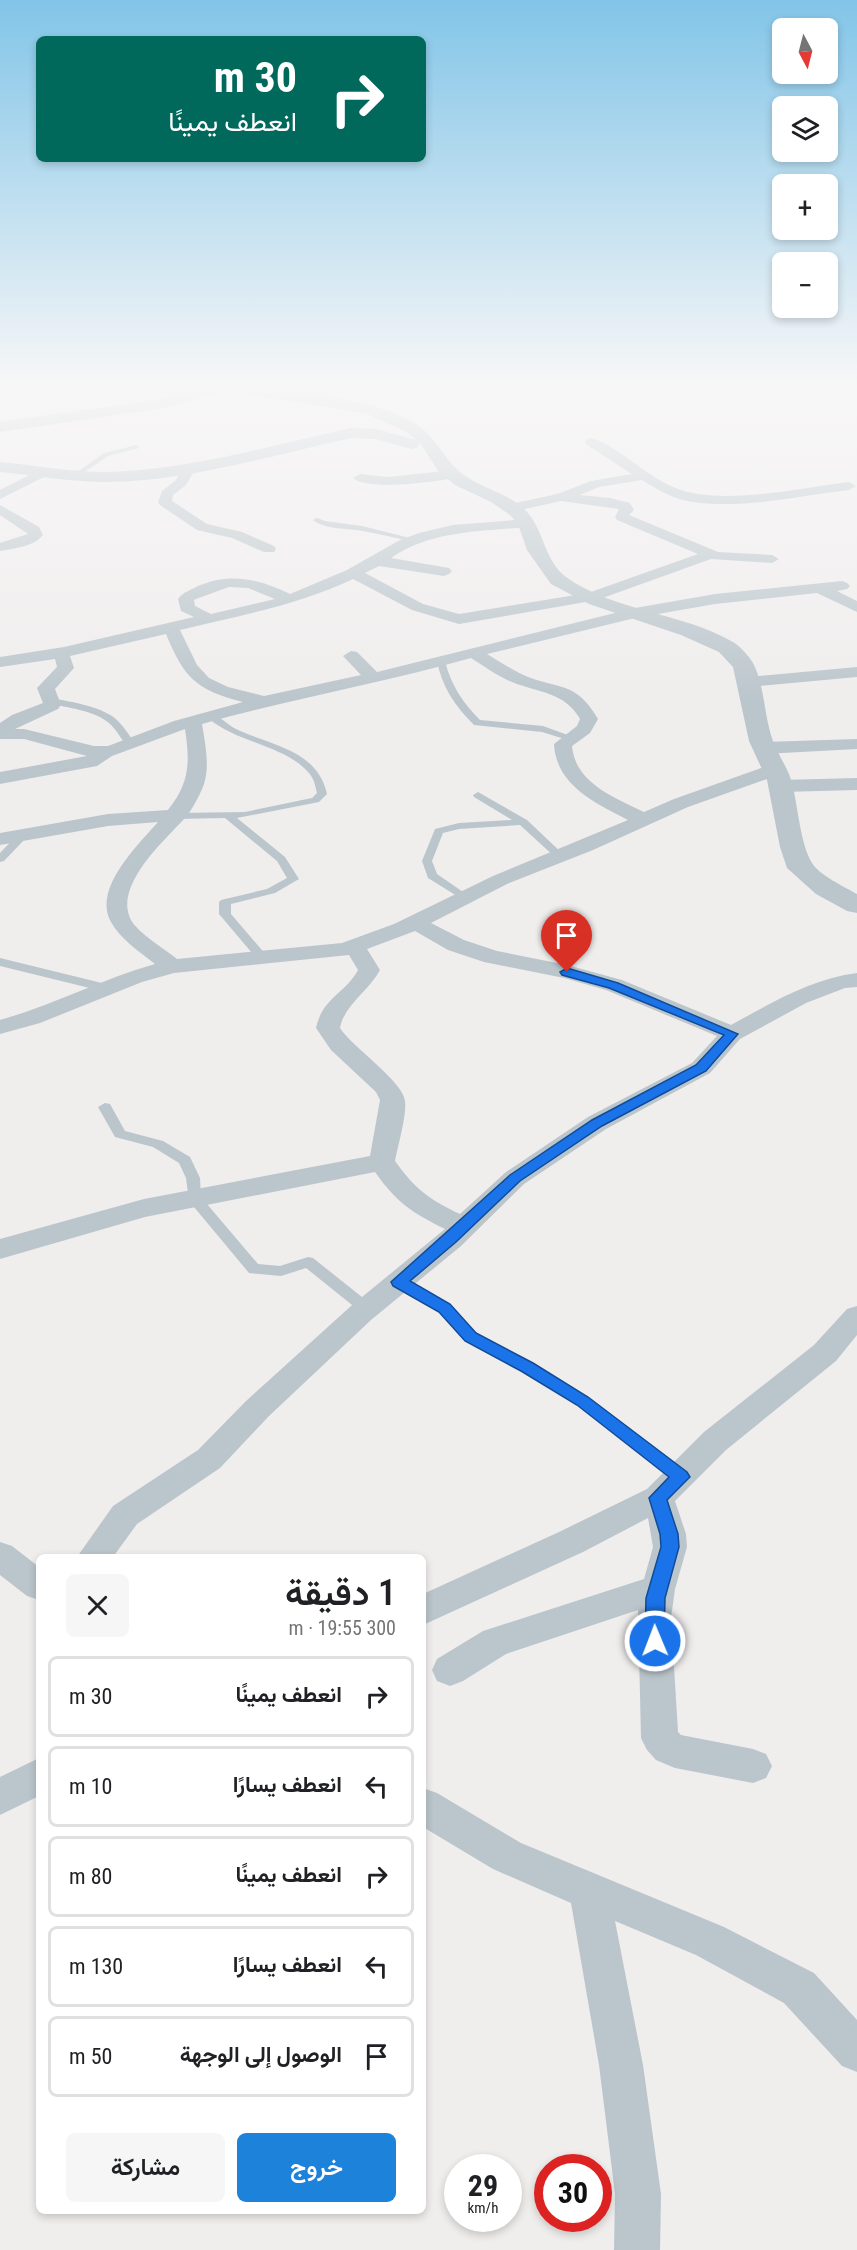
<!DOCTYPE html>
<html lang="ar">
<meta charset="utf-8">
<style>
:root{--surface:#fff;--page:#f6f6f6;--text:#202124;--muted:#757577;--line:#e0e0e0;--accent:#1c82da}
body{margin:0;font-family:"Roboto Condensed",Vazirmatn,sans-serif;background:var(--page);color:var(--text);direction:rtl;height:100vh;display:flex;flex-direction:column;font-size:22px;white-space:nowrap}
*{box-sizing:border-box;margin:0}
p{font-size:20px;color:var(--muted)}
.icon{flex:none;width:33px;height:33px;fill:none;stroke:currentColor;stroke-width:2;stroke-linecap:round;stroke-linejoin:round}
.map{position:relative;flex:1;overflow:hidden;direction:ltr}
.panel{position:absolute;left:36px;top:1554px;width:390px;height:660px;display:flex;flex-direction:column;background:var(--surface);border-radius:9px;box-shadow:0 3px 9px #0003;direction:rtl}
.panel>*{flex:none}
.hud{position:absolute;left:36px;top:36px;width:390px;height:126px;border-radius:9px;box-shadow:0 3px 9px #0003;direction:rtl;background:#00695c;color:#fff;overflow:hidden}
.needle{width:39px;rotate:173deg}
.fabs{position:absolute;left:772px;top:18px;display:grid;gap:12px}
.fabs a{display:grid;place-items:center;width:66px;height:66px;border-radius:9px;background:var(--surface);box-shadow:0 3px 9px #0003;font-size:30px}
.speed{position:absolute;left:444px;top:2154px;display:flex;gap:12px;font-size:30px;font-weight:700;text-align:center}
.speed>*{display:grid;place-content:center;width:78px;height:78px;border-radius:50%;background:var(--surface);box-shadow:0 3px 9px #0003;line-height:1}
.speed small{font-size:15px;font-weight:400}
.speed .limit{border:9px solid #d22;background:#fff;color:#111}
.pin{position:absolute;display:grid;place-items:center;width:51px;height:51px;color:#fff;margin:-62px -26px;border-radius:50% 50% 50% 0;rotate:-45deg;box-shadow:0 0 6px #0007}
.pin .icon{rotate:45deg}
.me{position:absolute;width:66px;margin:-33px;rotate:359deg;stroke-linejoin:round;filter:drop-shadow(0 0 4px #0008)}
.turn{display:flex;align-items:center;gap:21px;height:126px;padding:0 30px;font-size:27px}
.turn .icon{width:78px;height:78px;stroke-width:2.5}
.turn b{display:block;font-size:42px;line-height:51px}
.round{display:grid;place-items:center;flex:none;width:63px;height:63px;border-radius:9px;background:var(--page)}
.overview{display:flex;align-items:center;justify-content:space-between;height:102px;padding:0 30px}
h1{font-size:36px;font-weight:600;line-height:45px}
.button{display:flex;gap:12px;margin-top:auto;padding:12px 30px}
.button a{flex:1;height:69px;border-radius:9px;background:var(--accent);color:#fff;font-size:24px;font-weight:600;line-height:69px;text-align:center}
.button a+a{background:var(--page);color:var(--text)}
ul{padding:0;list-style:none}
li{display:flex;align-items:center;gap:18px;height:81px;margin:0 12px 9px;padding:0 18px;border:3px solid var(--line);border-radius:9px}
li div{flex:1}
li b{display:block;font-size:22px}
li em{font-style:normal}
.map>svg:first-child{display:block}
</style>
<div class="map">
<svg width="857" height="2250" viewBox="0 0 857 2250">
<rect width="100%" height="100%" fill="#f0eded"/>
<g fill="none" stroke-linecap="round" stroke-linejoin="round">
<path fill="#bbc6cc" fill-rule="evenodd" d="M137,445L139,448L108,456L79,476L73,475L104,453Z
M317,518L325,521L362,526L418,540L414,542C397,538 380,534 363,531C348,528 326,530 313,520Z
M441,658L445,661C451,685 463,703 480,720L543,726L576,738L571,741L542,732L474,725C455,706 442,687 437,661Z
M51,698C71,702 103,706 118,721C125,728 130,737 136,744L128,746C121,740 117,730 110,724C95,710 67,708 48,703L46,701Z
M208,714C218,713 227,725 236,729C271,746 317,749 327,794L319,802L237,818L285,857L299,879L275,893L231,904V914L267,956L261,960L257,959L219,914V902L221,900L267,889L287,878L277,861L225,818L176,819L171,816L176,813L245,812L312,798L317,793C315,785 314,778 308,772C284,745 237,743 208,718Z
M478,792L527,820L565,856L560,859L556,858L520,825L459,829L443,833L432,861L437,874L469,896V900L465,901L428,878L422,861L435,829L459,823L512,820L474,797L473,795Z
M21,834L25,835V839L4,861L0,862V853L17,835Z
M0,958L110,985L112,988L106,992L0,966Z
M105,1103L110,1104L125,1131L163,1141L190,1157L200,1178L201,1197L258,1264L280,1266L308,1257L313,1258L372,1305L375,1309L372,1313H362L306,1268L281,1276L249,1273L189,1201L186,1178L179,1163L153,1147L115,1137L98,1107Z
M399,1277L449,1304L477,1333L533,1363L589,1397L687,1472L690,1477L687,1482L681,1484L675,1482L577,1405L521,1371L465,1341L439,1312L394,1286L391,1282L394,1278Z"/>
<path fill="#bbc6cc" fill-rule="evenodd" d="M591,438C615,444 648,477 673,487C720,507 798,488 849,482L856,486L849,490C798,496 744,509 693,502C674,500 657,489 642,480L599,487L580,495L610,498L630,503L634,510L629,515L718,552L772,555L779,559L772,563L711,559L597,600L459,624L412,610L353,579C298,605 239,616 180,630L197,665L209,678L228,687L264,696L361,675L343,656L351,651L357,652L377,672L635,608L715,594L842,581L847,583L850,586L847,589L837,591L857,601V612L817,593L715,604L635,618L487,654C500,662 514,671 528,677C563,690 576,682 598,719L590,733L572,746C575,783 615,798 644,812L674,799L767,766H781L783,770L781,774L688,807L593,850L507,884L431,923L464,940L497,951L567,965L622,980L731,1025C771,1003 811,979 857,973V987L845,988L806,1003L740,1039L710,1073L606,1129L524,1184L461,1246L371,1320L268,1417L220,1468L137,1524L113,1557H77L113,1506L198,1450L246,1401L351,1306L445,1229C411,1212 397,1203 375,1172L145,1217L0,1259V1239L144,1199L370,1156L380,1100L376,1092L331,1050L316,1028C323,997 344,995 358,970L349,955L174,973L142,982L40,1023L0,1034V1020C53,1005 102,979 155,964C140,952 120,939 111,922C92,889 138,845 158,822L108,826L0,845V833L108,814L168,810C190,782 190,763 185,729L112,756L97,766L0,784V772L87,756L24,739H0V723L12,715L43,703L37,688L57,667L55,659L0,667V657L64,647L194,617L181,611L178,599C183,592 191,590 198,586C230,572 260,579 290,594L347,570L400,540L419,533L453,525L527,519L534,523L527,527C479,532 432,530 391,558L449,568L452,571L449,574L444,576L379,566L365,573L423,604L459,614L588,593L698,554L617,520L615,517L619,509L561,501L511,512L506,511L504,508L506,505L557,494L591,481L632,474L587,445L585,442L587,439ZM229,587L248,588L275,599L211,614L195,606L194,600L196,599ZM166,634C184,678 196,690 243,702L174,721L108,746H94L24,729H15L58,709L61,705L55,689L74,668L70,656ZM471,658C484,666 497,676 512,682C538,693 564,691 580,719L577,726L554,744C556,785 595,803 628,820L493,876L394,924L342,943L177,959C165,949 138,933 131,920C113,886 164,841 184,819C191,812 200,795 204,784C210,765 205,743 202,724C291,699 382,683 471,658ZM415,931L448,950L484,962L564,978L606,990L717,1036L692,1063L588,1117L506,1172L460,1214C430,1200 415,1189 395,1161C398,1146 407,1114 405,1101C403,1081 353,1048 340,1028C344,1005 369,991 380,970L367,949Z
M189,464L196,468L186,485L173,495L172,501L207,524L242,532L274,546L276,549L274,552H264L232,538L197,530L160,505L158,502L162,491L176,480L184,465Z
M43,468L50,472L48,475L0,499V490Z
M453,470L460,474L458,477C438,482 367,491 353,478L360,474L388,477Z
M0,505L39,527L43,535C33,547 15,548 0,551V543L28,534L0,515Z
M857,667V677L748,687L742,686L739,682L742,678L748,677Z
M857,739V749L764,754L757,752L755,748L757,744L764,742Z
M857,778V790L780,792L773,790L770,786L773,782L780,780Z
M857,1306V1335L836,1361L726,1450L675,1501L686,1534L687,1547L675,1589L671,1618L678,1732L681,1735L753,1749L766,1754L772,1766L766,1778L753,1783L675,1768L656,1760L647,1750L641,1738L638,1610L506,1654L463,1681L450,1686L437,1681L432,1670L437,1659L483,1631L644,1579L653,1547L648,1518L583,1552L423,1625V1594L559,1532L647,1489L704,1432L814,1345L847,1309Z
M0,1542L12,1546L39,1567V1600L27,1596L0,1575Z
M39,1758V1796L0,1815V1777Z
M423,1788L437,1793L521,1843L724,1927L814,1973L857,2020V2072L842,2066L784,2003L696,1955L615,1921L643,2065L661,2194L660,2250H614L615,2194L599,2065L571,1903L493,1869L423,1827Z"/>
<path fill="#bbc6cc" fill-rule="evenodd" d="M202,387C259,387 374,393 420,427C439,441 446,464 467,477C485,489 506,493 523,508C544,526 543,560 566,577C615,612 681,612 733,642C740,646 751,658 754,665C765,688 764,717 773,741C778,755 788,768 792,783C798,806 800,843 812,863C819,875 845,887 857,894V913L847,911L816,894L787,868L780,847L767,780L749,741L733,667L719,652L681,635L589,604L551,584L527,550L518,524L510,515L491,502L455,485L439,472L420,443H419L418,447L412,449L375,439L352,438C272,455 186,482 105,482C70,482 34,475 0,472V462C34,465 70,472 105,472C186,471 272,445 352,428L376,429L416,440L407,432L365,413L228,391L157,409L0,432V422L156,400Z"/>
</g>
<linearGradient id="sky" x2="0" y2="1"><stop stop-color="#82c5e8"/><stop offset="0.55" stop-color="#f8f7f7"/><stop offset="1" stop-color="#f8f7f7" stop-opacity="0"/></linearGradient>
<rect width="857" height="702" fill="url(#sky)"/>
<path fill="#1a73e8" stroke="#114b97" stroke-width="1.5" d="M567,968L618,983L738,1034L706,1071L602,1126L520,1181L456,1242L410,1281L450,1304L476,1333L533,1363L588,1397L687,1472L690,1477L667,1500L678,1534L679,1547L665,1598L664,1641L662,1647L655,1649L648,1647L645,1641L646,1598L661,1547L660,1534L649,1498L669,1477L577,1405L521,1371L465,1341L439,1312L393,1286L391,1282L510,1175L592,1120L696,1065L724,1035L609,988L562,975L560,972Z"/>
</svg>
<div class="fabs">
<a><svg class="needle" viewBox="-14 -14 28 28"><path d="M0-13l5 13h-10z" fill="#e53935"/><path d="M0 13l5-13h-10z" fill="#757577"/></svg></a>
<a><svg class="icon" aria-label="layers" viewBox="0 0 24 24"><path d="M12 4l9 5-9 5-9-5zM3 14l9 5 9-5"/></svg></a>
<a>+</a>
<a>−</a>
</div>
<div class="speed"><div>29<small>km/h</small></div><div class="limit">30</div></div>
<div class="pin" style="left:567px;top:972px;background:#d93025"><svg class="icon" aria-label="arrive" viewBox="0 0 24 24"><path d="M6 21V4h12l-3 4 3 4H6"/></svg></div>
<svg class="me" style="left:655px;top:1641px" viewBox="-20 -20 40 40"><circle r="17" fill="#1a73e8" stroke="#fff" stroke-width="3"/><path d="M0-11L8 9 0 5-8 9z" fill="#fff"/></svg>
<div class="hud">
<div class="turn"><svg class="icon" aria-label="right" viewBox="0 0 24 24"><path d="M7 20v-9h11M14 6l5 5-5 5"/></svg><div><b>30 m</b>انعطف يمينًا</div></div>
</div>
<section class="panel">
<div class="overview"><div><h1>1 دقيقة</h1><p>300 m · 19:55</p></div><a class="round"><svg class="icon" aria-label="close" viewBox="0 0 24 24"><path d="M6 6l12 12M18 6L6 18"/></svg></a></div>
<ul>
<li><svg class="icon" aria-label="right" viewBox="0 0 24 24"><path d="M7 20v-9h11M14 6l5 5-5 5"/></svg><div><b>انعطف يمينًا</b></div><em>30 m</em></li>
<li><svg class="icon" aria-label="left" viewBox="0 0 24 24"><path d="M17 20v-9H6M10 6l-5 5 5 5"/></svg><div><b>انعطف يسارًا</b></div><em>10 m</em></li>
<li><svg class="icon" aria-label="right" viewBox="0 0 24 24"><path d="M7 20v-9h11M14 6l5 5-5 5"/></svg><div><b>انعطف يمينًا</b></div><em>80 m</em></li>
<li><svg class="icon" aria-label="left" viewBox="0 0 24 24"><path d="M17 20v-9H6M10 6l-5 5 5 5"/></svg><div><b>انعطف يسارًا</b></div><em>130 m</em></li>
<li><svg class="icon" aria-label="arrive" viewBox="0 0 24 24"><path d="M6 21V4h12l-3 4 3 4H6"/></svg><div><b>الوصول إلى الوجهة</b></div><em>50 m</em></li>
</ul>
<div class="button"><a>خروج</a><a>مشاركة</a></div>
</section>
</div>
